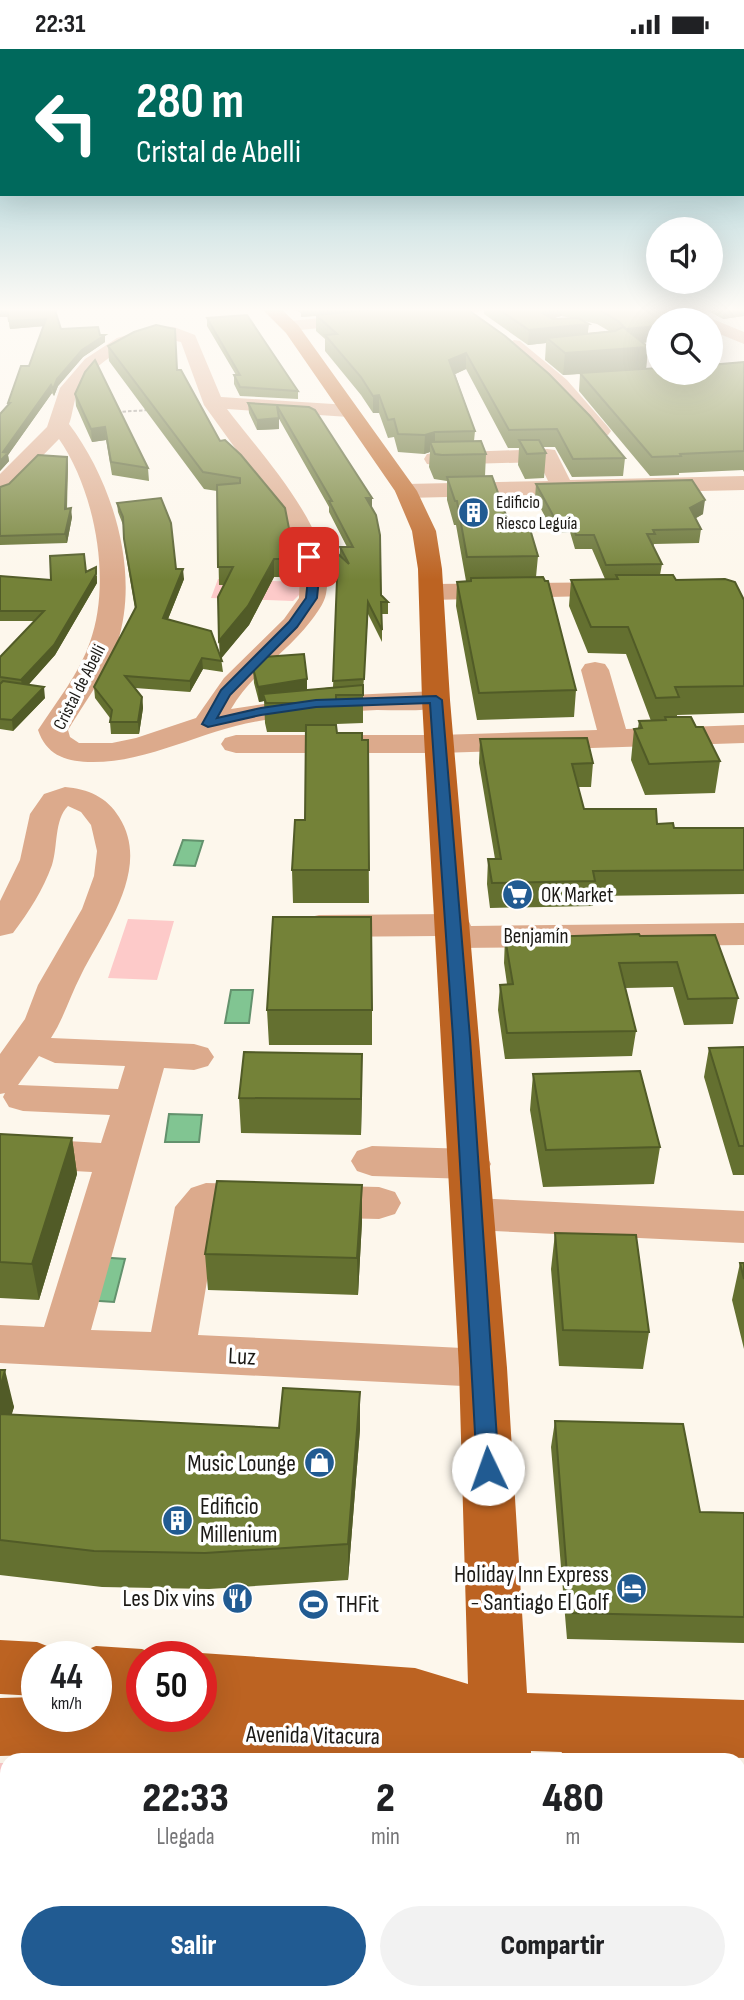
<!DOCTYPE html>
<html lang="es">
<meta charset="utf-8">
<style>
:root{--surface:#fff;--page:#f2f2f2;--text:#202124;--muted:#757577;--accent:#215b92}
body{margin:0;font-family:"Sofia Sans Condensed",sans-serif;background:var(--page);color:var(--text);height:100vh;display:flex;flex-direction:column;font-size:26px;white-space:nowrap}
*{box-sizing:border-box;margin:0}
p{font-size:23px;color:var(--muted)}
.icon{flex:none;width:38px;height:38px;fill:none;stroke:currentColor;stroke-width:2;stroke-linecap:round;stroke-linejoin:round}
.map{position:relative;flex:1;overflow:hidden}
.panel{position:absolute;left:0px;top:1704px;width:746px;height:247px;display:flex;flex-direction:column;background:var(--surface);border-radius:21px 21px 0 0;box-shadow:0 7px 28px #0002}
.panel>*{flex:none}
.top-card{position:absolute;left:0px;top:0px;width:746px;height:147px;box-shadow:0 7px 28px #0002;background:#00695c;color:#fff;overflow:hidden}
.buttons{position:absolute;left:646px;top:168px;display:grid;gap:14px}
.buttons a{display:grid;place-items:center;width:77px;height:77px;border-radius:50%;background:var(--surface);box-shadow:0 7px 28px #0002;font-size:35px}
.speed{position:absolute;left:21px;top:1592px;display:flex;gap:14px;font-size:35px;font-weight:700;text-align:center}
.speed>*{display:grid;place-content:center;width:91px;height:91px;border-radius:50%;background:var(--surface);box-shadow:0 7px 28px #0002;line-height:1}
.speed small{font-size:18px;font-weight:400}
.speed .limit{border:10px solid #d22;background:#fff;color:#111}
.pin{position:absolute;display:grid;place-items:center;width:60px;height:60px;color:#fff;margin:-30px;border-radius:14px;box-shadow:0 4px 10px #0006}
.me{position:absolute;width:77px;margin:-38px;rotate:357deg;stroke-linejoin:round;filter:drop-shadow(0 0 5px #0008)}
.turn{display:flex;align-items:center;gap:24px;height:147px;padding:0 21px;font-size:32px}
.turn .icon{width:91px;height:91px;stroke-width:2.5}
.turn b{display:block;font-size:49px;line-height:60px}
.eta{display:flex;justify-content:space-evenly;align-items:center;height:119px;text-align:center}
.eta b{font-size:42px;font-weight:800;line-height:49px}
.primary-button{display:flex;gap:14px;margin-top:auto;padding:14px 21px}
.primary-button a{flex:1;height:80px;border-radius:42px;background:var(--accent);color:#fff;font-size:28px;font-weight:800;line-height:80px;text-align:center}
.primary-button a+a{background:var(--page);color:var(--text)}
.status{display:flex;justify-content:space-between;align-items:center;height:49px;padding:0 35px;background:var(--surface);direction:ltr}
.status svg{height:19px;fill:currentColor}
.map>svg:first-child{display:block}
</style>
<div class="status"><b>22:31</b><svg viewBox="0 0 49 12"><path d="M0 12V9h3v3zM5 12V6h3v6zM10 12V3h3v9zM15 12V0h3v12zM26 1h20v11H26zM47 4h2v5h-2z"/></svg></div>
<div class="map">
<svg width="744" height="1951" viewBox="0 0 744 1951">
<rect width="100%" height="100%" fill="#fdf7ec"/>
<path fill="#fdcac9" d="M218,530L300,533L301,544L293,552L211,549Z
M128,870L174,872L157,931L108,929Z
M0,1714H7V1842L0,1840Z"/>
<path fill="#81c592" stroke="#63926d" stroke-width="2" d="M183,791L203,792L195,817L174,816Z
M231,941H253L249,974H225Z
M169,1065L202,1066L199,1093H165Z
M98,1208L125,1210L114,1253L85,1251Z"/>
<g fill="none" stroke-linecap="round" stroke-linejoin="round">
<path stroke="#948f88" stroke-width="2" stroke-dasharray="3.5 2" stroke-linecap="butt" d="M117,363L150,361"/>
<path fill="#dcaa8c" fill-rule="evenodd" d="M432,258H487L478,263L290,282L281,277L290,272Z
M710,269L744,283V295L710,281V271H703Z
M157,277L174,278L195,286L221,348L349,356L356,358L359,362L356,366L349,368L227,360C261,405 338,486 326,545C324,555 316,565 310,573C286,604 251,625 231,660L309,648L436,642L446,645L450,651L446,657C424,663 400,661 377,661C337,663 298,665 259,672C202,681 147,715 88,713C64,712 46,705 38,681C57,652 79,625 90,593C112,532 95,442 59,390L8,442L0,444V425L47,378L60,339L85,310L117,289ZM157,288L181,293L204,356L287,471L300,521L299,549L284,570L224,629L196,669L136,689L112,694H79L70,688L68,681C85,652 107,625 118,592C140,521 112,432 69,375C73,365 73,353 78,343C91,315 128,294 157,288Z
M514,291L520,292L567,331L608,378L611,382L608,386H594L553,339L508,300L505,296Z
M547,400L555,401L570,431L744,427V441L406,449L398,447L395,442L398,437L406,435L548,432L539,413L435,416L427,415L424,410L427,405L435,404Z
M623,533L632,536L636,541L632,546L432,551L423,548L419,543L423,538L432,535Z
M595,613L605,615L609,621L626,680L744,676V694L439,704H236L225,701L221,695L225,689L236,686H439L597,681L581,621L585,615Z
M65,738C88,740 107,748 119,768C152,820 104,880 81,926C70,947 64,969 51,989L194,995L208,999L214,1008L208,1017L194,1021L164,1019L91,1281L151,1283L175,1158L191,1139L206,1134L379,1138L395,1143L401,1154L395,1165L379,1170L218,1166L198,1286L483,1300L500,1305L507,1319L500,1333L483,1338L0,1314V1276L44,1278L92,1123L0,1118V1088L101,1094L110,1066L23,1062L9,1058L3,1048L5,1044L0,1045V1005L25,970L38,936L82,860L94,827L97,802L91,776L81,763L68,757C54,771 58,798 52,816C43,841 29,863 13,884L0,887V852L20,811L30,765L44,745ZM39,1007L55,1014L125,1017L118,1040L18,1036Z
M454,865L467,868L471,877L744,874V896L455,899L442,896L438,887L319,888L306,885L301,877L306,869L319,866Z
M372,1097L470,1100L485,1104L491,1115L485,1126L470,1130L372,1127L357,1122L351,1112L357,1102Z
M473,1149L744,1162V1194L473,1181L457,1176L451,1165L457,1154Z
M598,1944H672L675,1951H601Z"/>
<path fill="#bc6322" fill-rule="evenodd" d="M260,258H279L298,276L417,442L436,482L442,520L450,651L507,1319L527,1644L744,1651V1709L653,1706L644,1712H558L562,1703L531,1702V1712H471V1706L441,1712H212L68,1705L0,1707V1649L37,1648V1668H96V1608H74L76,1605L96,1597L142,1600L162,1608H142V1668H201V1608H191L201,1604L415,1619L468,1635L459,1319L422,651L418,520L412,482L395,442L286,284Z
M0,1591L37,1593L57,1601L61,1608H37V1647L0,1645Z
M0,1847L7,1849V1915L0,1913Z
M180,1944H268L271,1951H183Z
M478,1944H546L547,1951H479Z"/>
</g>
<path fill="#647030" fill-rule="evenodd" d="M0,258L61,280L105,286V293L83,308L58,337L54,347L52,344L8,406L9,412L0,422L8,354L29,317L43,277L10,280L8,268Z
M291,258H464L625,409L623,427L572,428L555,398H543L546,404L544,429L525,430L518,416L519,399H508L466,320L455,325L475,382L474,392L486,405L485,427L511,480L538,507L536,528L576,641L574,668L477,671L456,557L457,533L466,532L456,476H454L447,451V432L434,430L429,418L430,403L424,405L398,403L394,388L388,389L379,364H373L361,346L325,302V290L316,282V267L301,268V264Z
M484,258H690L698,259L696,271H658V292L643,294L648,298L646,320L744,313V423L743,421L679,424V426L650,427L579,342L580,325L563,326L545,311L546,294L528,296L484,265ZM561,267L571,269L552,270ZM584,272L597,275L609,282L588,284Z
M701,258H744V267L723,270Z
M207,269L298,342V350L240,347L234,335V326H236L207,277Z
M108,297L178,321L220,392L294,505V523L287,524V528H274L249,576L221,609L223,623L203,620L190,643L135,639L142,648L143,659L139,685H111L110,673V669L95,649L94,638L135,560L125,500L123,476L118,463L117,454L184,530L168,570L220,604L224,536H219L217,442L204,440L109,312Z
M75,345L148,419L149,432L112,426L106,391L92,393L76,357Z
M248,354L309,358L372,459L381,546L388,553V565H382V593L368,565L363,643V674L336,675L337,684L362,691H368L369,854H293L292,821L305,771L306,683H267L265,674L264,652L259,653L254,634L253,619L307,641L333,638L340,498H347L329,463V458L278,368L279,380L257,381L249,364Z
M67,408L68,416L67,460L72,468L67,494L0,496V438L9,435Z
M536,435L703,465L696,469L701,480L699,494L654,495L653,498L662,515L660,526L744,551V664L677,666V668L696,678L720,712L715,744L645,746L631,711L634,680L638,679L639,672H651L626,605L588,604L569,557L571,531L605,530L592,500H575L570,483L554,484L535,449Z
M86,523L97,527V534L55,606L28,636L45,649L13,682L0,680V608L35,572H0V527L51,531Z
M480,690L593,714L591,738H578L584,760L674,779H744V845L594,847L593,857L490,859L487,835L488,810H495L479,714Z
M640,887L738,949L733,975L684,976L673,938L625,939L636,982L632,1007L505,1010L498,961L500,936L507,935L504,914L505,889Z
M267,961H372V996H269Z
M744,998V1126H733L704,1028L709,999Z
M533,1025L660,1098L654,1135L543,1138L530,1061Z
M362,1040L361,1086L241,1084L239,1049Z
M0,1085L72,1089L77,1125L39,1251L0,1249Z
M362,1172L358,1246L208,1241L205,1205Z
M555,1184L649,1283L643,1320L559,1317L551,1220Z
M740,1214H744V1300L732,1251Z
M0,1321L14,1358L11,1366L279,1379L360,1343V1380L348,1531L209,1540L102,1538L0,1526Z
M555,1372L700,1463L744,1464V1594L567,1590L551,1398Z"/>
<path fill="#515b27" d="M301,258H410L301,268Z
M548,258H562L561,267L550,270L542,264Z
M724,258H744L743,267L723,270Z
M698,259L696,271H674L675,262Z
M7,260L8,268H0V261Z
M46,270V277L10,280L9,272Z
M589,275L587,290L547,289L546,294L528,296L529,281Z
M658,277V292L624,295L626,280Z
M105,286V293L83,308L58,337L54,347L53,340L57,330L82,301Z
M648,298L646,320L563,326L565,304Z
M466,304V320L449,328V311Z
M51,336L52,344L8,406L9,412L0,422V412L3,403Z
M379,346V364H373V347Z
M279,369V380L257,381V371Z
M105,378L106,391L92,393L91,380Z
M435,383V401L430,393V403L424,405L425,386Z
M67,408L68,416L66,469L65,460Z
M366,449H372V460Z
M705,451L703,465L689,473L690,459Z
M71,459L72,468L67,494L65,485Z
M274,510V528L249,576L220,611L219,592Z
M96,518L97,534L55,606L23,642L21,631Z
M183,520L184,530L164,580L163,569Z
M202,609L203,620L190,643V632Z
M307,630V646L263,645L264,652L259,653L258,638Z
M44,638L45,649L13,682L12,671Z
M142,648L143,659L139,685L138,673Z
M362,1005V1040L361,1086V1050Z
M72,1089L77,1125L39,1251L32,1215Z
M362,1136V1172L358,1246L357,1209Z
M5,1321L14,1358L1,1402L0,1397V1339Z
M360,1343V1380L348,1531V1495Z"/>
<path fill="#748238" stroke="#515b27" stroke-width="2" d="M0,258H54L61,280L98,278L100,286H105L82,301L57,330L53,340L51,336L3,403L8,404L0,412V365L10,354H8L21,317H29L46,270L9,272L7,260L0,261Z
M402,258H464L505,287L549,325L590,367L625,409L573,410L557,380L509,381L466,304L449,311L475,382L435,383L425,386L398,385L394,370L388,371L379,346L373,347L361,328L325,286L337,285L316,266Z
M495,258H548L542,264L553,270L578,269L589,275L529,281Z
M588,258H690L698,259L675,262L690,271H658V277L626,280L618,272L598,260Z
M247,266L298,342L240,338L234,326H240L207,269Z
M156,276L175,280L177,321H181L220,392L225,391L241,406L285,459L294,505H286V510H274L248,557L219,592L218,548L233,518H218L217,436L240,434V429L203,423L108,297L134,283Z
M623,278L648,298L565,304L547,289L615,282Z
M95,311L148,419L111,413L105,378L91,380L75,345L85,323Z
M744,313V402L680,405L681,407L652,408L580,324L658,319V324H710V316Z
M248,354L309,358L315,361L372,449H366L376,466L380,486L381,546L388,553H381L382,581L368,553L364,630L333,632L338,505L349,515L340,498H353L329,452H332L277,357L279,369L257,371Z
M519,391H539L546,404L527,405Z
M481,392L486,405L442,406L435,405L430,393Z
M38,406L67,408L65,460L71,459L65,485L0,487V438L9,435Z
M492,427L511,480H530L538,507L467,508L457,452H455L447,428Z
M692,431L705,451L690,459L701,480L653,481L655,485H647L662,515L606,516L594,486H576L571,469L555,470L536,435Z
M161,449L171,474L176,520H183L163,569L211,582L222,612L202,609L190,632L125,627L142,648L138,673H110L112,661L94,638L136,558L124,490L123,468L117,454Z
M84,505L86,523L96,518V525L54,596L21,631L0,628V608L44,562H0V527L51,531L50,507Z
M616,526H673L676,531L725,530L735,533L744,551V637L675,638L679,648L656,649L628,578H591L571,531L618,530Z
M543,528L545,532H548L576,641L479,644L457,533L471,532V529Z
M304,605L307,630L258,638L253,619L264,608Z
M3,632L44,638L12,671L0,670V635Z
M363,636V646H336V654H266L263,645Z
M665,668H691L696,678H703L720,712L649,715L634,680L642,679L639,672L666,671Z
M306,676H336L337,684H362V691H368L369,821H292L295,771H305Z
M587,689L593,714L572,715L584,760H656L657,775L673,774L674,779H744V821L593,822L595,832L492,834L488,810H501L480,690Z
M273,868H371L372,961H267Z
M639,885L640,887L715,886L738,949L688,950L677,913L619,914L636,982L507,984L500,936L513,935L505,889Z
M744,998V1097H739L709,999Z
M244,1003L362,1005L361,1050L239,1049Z
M640,1022L660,1098L546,1101L533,1025Z
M0,1085L72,1089L32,1215L0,1213Z
M217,1132L362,1136L357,1209L205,1205Z
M555,1184L636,1186L649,1283L563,1281Z
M740,1214H744V1230Z
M0,1321H5L0,1339Z
M283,1339L360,1343L348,1495L205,1504L94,1502L0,1491V1365L279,1379Z
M555,1372L683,1375L700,1463L744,1464V1568L570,1564Z"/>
<linearGradient id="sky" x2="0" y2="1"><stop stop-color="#7fbbc6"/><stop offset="0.49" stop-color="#fefbf6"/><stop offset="1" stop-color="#fefbf6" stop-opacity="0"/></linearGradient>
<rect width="744" height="531" fill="url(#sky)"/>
<path fill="#215b92" stroke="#153b5f" stroke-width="2" d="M309,504L314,508L319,529L317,549L297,578L230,646L217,669L261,659L316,651L436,647L442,651L470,989L499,1420L496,1426L488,1429L480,1426L477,1420L453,989L430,654L316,658L261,666L208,678L202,675L221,641L289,573L306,549L308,529L304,508Z"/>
<defs>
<symbol id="building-disc" viewBox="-11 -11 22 22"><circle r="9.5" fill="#215b92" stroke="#fff"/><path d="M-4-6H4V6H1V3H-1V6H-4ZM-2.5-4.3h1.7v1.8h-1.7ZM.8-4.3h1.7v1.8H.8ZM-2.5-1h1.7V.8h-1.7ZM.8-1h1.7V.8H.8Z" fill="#fff"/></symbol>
<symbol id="supermarket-disc" viewBox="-11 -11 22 22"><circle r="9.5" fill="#215b92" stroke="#fff"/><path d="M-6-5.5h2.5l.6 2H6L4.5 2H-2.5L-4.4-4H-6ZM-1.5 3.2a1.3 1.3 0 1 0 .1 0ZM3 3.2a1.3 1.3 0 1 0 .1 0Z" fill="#fff"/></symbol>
<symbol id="shop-disc" viewBox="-11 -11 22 22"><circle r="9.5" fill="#215b92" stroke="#fff"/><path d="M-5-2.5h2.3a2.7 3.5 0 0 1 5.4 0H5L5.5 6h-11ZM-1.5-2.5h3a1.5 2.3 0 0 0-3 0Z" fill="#fff"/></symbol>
<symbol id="hotel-disc" viewBox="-11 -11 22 22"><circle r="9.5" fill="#215b92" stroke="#fff"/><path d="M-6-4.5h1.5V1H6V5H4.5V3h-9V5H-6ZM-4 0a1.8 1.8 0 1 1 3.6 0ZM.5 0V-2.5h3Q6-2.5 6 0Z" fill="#fff"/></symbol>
<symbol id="restaurant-disc" viewBox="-11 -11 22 22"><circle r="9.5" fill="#215b92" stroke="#fff"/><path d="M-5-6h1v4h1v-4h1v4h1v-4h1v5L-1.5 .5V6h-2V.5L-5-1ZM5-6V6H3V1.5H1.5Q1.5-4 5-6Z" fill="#fff"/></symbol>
<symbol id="stadium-disc" viewBox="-11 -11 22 22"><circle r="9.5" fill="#215b92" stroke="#fff"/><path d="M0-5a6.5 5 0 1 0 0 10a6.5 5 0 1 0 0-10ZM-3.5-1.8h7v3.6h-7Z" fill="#fff"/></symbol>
</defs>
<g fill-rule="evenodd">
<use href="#building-disc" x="456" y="446" width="35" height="35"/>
<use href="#supermarket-disc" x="500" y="828" width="35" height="35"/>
<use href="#shop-disc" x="302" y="1396" width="35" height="35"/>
<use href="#building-disc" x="160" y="1454" width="35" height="35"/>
<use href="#hotel-disc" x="614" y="1522" width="35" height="35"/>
<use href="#restaurant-disc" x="220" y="1532" width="35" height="35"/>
<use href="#stadium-disc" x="296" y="1538" width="35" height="35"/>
</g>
<g text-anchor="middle" stroke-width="7" stroke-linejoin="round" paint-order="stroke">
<g font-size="18" fill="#1c1a16" stroke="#fff" text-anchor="start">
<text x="496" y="459">Edificio<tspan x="496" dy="21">Riesco Leguía</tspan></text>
</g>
<g font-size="18" fill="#1c1a16" stroke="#fff">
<text transform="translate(79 638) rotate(-63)" y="6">Cristal de Abelli</text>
</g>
<g font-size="21" fill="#1c1a16" stroke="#fff" text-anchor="start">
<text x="541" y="853">OK Market</text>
</g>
<g font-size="21" fill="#1c1a16" stroke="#fff">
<text x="536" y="894">Benjamín</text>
</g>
<g font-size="24" fill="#1c1a16" stroke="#fff">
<text transform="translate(242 1307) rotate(3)" y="8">Luz</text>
<text transform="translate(313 1686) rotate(1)" y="8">Avenida Vitacura</text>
</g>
<g font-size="24" fill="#1c1a16" stroke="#fff" text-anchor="end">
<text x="296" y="1422">Music Lounge</text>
<text x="200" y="1465" text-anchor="start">Edificio<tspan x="200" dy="28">Millenium</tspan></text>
<text x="609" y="1533">Holiday Inn Express<tspan x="609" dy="28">- Santiago El Golf</tspan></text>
<text x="215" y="1557">Les Dix vins</text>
<text x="336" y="1563" text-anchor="start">THFit</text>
</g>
</g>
</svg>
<div class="buttons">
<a><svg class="icon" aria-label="sound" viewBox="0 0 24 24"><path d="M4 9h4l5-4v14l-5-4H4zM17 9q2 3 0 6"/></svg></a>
<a><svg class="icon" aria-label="search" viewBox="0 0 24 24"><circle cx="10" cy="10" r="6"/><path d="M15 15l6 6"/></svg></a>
</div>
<div class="speed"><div>44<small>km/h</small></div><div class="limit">50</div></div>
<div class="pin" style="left:309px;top:508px;background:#d93025"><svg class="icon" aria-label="arrive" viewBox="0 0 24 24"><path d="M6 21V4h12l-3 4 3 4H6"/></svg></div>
<svg class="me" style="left:488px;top:1420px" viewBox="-20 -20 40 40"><circle r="19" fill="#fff"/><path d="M0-13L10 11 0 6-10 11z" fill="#215b92"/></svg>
<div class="top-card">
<div class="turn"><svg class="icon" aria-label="left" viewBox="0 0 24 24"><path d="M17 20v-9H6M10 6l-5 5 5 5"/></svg><div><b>280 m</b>Cristal de Abelli</div></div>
</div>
<section class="panel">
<div class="eta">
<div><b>22:33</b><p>Llegada</p></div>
<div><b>2</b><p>min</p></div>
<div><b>480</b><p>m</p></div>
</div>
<div class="primary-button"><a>Salir</a><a>Compartir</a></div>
</section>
</div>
